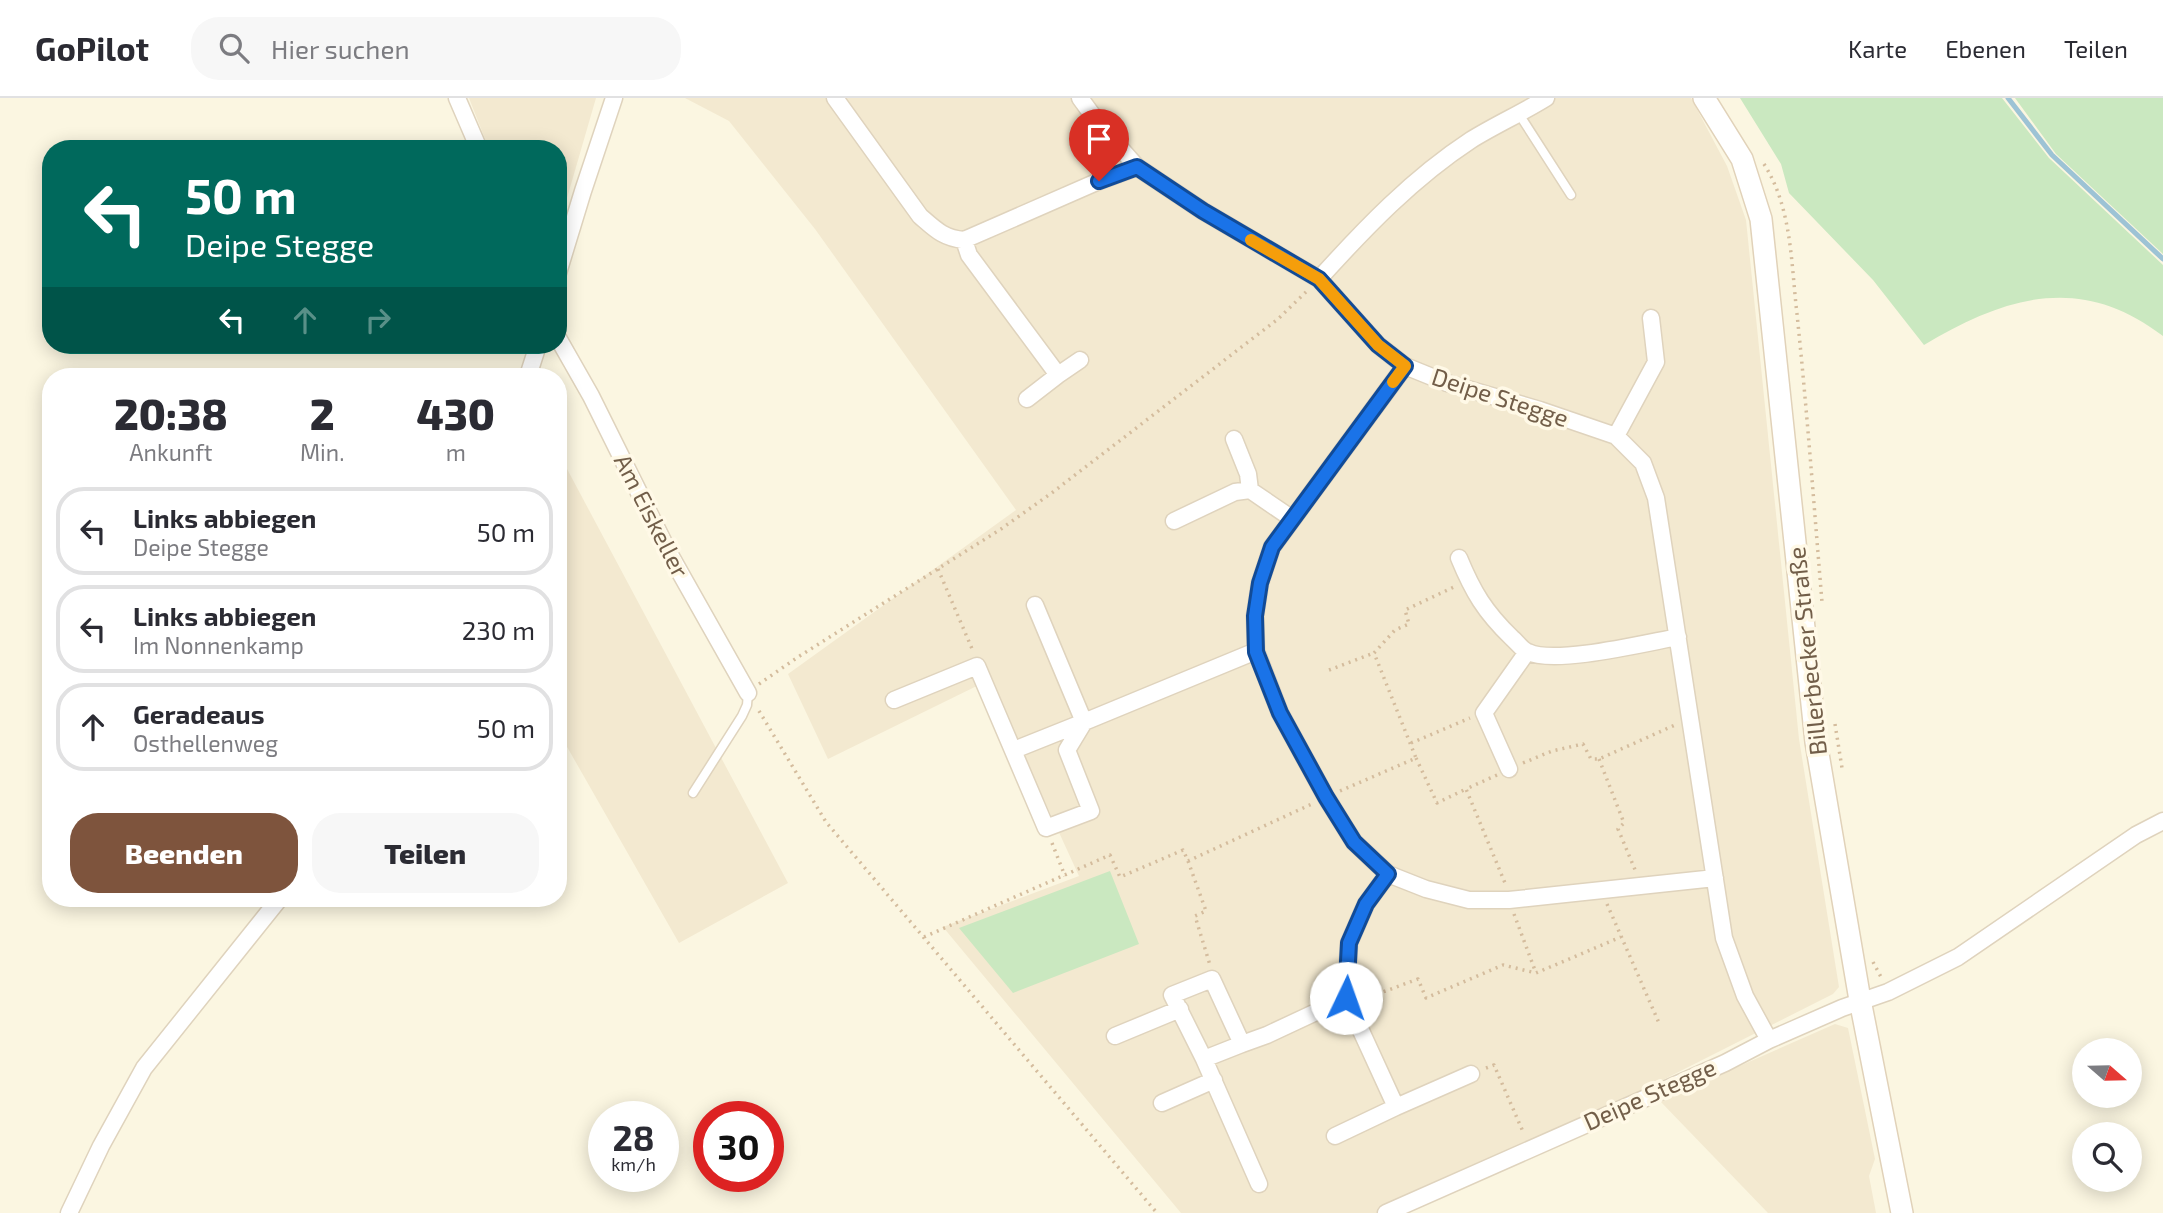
<!DOCTYPE html>
<html lang="de">
<meta charset="utf-8">
<style>
:root{--surface:#fff;--page:#f7f7f7;--text:#2b2b33;--muted:#7c7c81;--line:#e1e1e2;--accent:#7e543d}
body{margin:0;font-family:"Exo 2",sans-serif;background:var(--page);color:var(--text);height:100vh;display:flex;flex-direction:column;font-size:26px;white-space:nowrap}
*{box-sizing:border-box;margin:0}
p{font-size:23px;color:var(--muted)}
.icon{flex:none;width:38px;height:38px;fill:none;stroke:currentColor;stroke-width:2;stroke-linecap:round;stroke-linejoin:round}
.map{position:relative;flex:1;overflow:hidden}
.details{position:absolute;left:42px;top:270px;width:525px;height:539px;display:flex;flex-direction:column;background:var(--surface);border-radius:28px;box-shadow:0 4px 18px #0003}
.details>*{flex:none}
.top-card{position:absolute;left:42px;top:42px;width:525px;height:214px;border-radius:28px;box-shadow:0 4px 18px #0003;background:#00695c;color:#fff;overflow:hidden}
.needle{width:46px;rotate:110deg}
.fabs{position:absolute;left:2072px;top:940px;display:grid;gap:14px}
.fabs a{display:grid;place-items:center;width:70px;height:70px;border-radius:50%;background:var(--surface);box-shadow:0 4px 18px #0003;font-size:35px}
.speed{position:absolute;left:588px;top:1003px;display:flex;gap:14px;font-size:35px;font-weight:700;text-align:center}
.speed>*{display:grid;place-content:center;width:91px;height:91px;border-radius:50%;background:var(--surface);box-shadow:0 4px 18px #0003;line-height:1}
.speed small{font-size:18px;font-weight:400}
.speed .limit{border:10px solid #d22;background:#fff;color:#111}
.pin{position:absolute;display:grid;place-items:center;width:60px;height:60px;color:#fff;margin:-72px -30px;border-radius:50% 50% 50% 0;rotate:-45deg;box-shadow:0 0 7px #0007}
.pin .icon{rotate:45deg}
.me{position:absolute;width:77px;margin:-38px;rotate:3deg;stroke-linejoin:round;filter:drop-shadow(0 0 5px #0008)}
.turn{display:flex;align-items:center;gap:24px;height:147px;padding:0 28px;font-size:32px}
.turn .icon{width:91px;height:91px;stroke-width:2.5}
.turn b{display:block;font-size:49px;line-height:60px}
.lanes{display:flex;align-items:center;height:66px;padding:0 28px;background:#0003;justify-content:center;gap:35px;direction:ltr}
.lanes .off{opacity:.35}
.eta{display:flex;justify-content:space-evenly;align-items:center;height:119px;text-align:center}
.eta b{font-size:42px;font-weight:800;line-height:49px}
.button{display:flex;gap:14px;margin-top:auto;padding:14px 28px}
.button a{flex:1;height:80px;border-radius:28px;background:var(--accent);color:#fff;font-size:28px;font-weight:800;line-height:80px;text-align:center}
.button a+a{background:var(--page);color:var(--text)}
ul{padding:0;list-style:none}
li{display:flex;align-items:center;gap:21px;height:88px;margin:0 14px 10px;padding:0 14px;border:4px solid var(--line);border-radius:28px}
li div{flex:1}
li b{display:block;font-size:26px}
li em{font-style:normal}
header{display:flex;align-items:center;gap:42px;box-sizing:border-box;height:98px;padding:0 35px;background:var(--surface);border-bottom:2px solid var(--line)}
header strong{font-size:33px}
nav{display:flex;gap:38px;margin-inline-start:auto;font-size:24px}
.search{width:490px;height:63px;background:var(--page);display:flex;align-items:center;gap:18px;box-sizing:border-box;padding:0 24px;border-radius:28px;color:var(--muted);font-size:26px}
.map>svg:first-child{display:block}
</style>
<header>
<strong>GoPilot</strong>
<div class="search"><svg class="icon" aria-label="search" viewBox="0 0 24 24"><circle cx="10" cy="10" r="6"/><path d="M15 15l6 6"/></svg>Hier suchen</div>
<nav><a>Karte</a><a>Ebenen</a><a>Teilen</a></nav>
</header>
<div class="map">
<svg width="2163" height="1115" viewBox="0 0 2163 1115">
<rect width="100%" height="100%" fill="#fbf6e1"/>
<path fill="#f3e9d0" d="M469,0H596L558,131V51H489Z
M685,0H1691L1727,68L1746,122L1799,641L1839,889L1833,896L1625,1001L1377,1115H1181L943,829L1079,778L989,582L828,661L788,576L1016,412L815,131L729,23Z
M558,354L788,785L679,845L558,633Z
M1835,926L1848,930L1875,1061L1869,1078L1876,1115H1768L1660,1003Z"/>
<path fill="#cae8c0" d="M1740,0H2002L2049,60L2163,167V238C2081,175 2006,198 1924,247L1873,182L1789,95L1781,66Z
M2015,0H2163V156L2056,56Z
M1110,773L1139,846L1013,895L959,830Z"/>
<g fill="none" stroke-linecap="round" stroke-linejoin="round">
<path stroke="#9dc3d5" stroke-width="5" d="M2008,0L2052,57L2163,161"/>
<defs>
<path id="lane" d="M1519,16L1571,97
M693,695L742,618L747,607L748,595"/>
<path id="street" d="M457,0L479,51
M835,0L920,118C935,131 943,140 964,142L1099,83L1137,69
M1080,0L1099,26L1137,69L1203,113L1319,181L1378,247L1405,268
M964,142L969,157L1058,277L1080,262
M558,175L583,93L614,0
M1319,181C1365,130 1413,80 1471,42C1495,27 1522,15 1546,0
M558,240L591,298L669,455L748,595
M528,278L538,247
M1027,301L1058,277
M1616,338L1656,264L1651,220
M1234,341L1248,376L1250,392L1291,420
M1174,423L1235,394L1250,392
M1459,460C1473,494 1485,514 1512,540C1517,544 1522,552 1528,554C1555,567 1645,545 1678,539
M1035,507L1084,624L1256,553
M894,602L977,568L1046,730L1091,713L1067,652L1084,624L1014,652
M1509,671L1484,615L1527,554
M1388,776L1366,806L1349,845L1346,900L1396,1009L1471,976
M1715,780L1509,802H1469L1426,791L1388,776L1354,744L1326,699L1280,615L1256,553L1255,518L1260,485L1272,449L1405,268L1447,285L1540,312L1616,338L1643,365L1656,400L1724,840L1745,898L1769,942
M1115,938L1180,911
M1204,961L1242,946
M1162,1005L1214,982
M1335,1038L1396,1009
M1259,1086L1204,961L1172,897L1212,881L1242,946L1267,937L1346,900
M69,1115L101,1048L144,970L280,800
M1386,1115L1725,965L1769,942L1842,910L1888,894L1958,859L2136,737L2163,723"/>
<path id="secondary" d="M1704,0L1742,61L1761,121L1816,644L1860,902L1902,1115"/>
</defs>
<use href="#lane" stroke="#dfd3bd" stroke-width="11"/>
<use href="#street" stroke="#dfd3bd" stroke-width="19"/>
<use href="#secondary" stroke="#e1d2b9" stroke-width="24"/>
<path stroke="#d4bc9d" stroke-width="3.5" stroke-dasharray="2 5" stroke-linecap="butt" d="M1764,66C1792,110 1791,165 1797,216C1807,312 1814,408 1822,504
M938,471L973,553
M1329,572L1374,555
M759,586L798,559L1001,431L1053,394L1278,221L1307,193
M759,613L826,724L1157,1115
M1835,626L1842,670
M1411,645L1470,620
M1416,660L1437,705L1466,691
M1599,661L1624,725L1618,731L1636,774
M1523,665L1552,653L1583,646L1591,661H1599L1675,627
M1497,677L1466,691L1505,785
M1340,693L1416,660L1374,555L1395,532L1409,526L1405,512L1454,489
M1052,745L1065,778
M1188,763L1206,813L1195,818L1210,867
M1607,806L1659,925
M1514,816L1536,875
M924,839L1110,757L1120,779L1183,752L1188,763L1314,705
M1873,864L1881,879
M1364,901L1418,881L1426,900L1503,867L1536,875L1621,839
M1486,970L1494,967L1524,1036"/>
<use href="#lane" stroke="#fff" stroke-width="8"/>
<use href="#street" stroke="#fff" stroke-width="16"/>
<use href="#secondary" stroke="#fff" stroke-width="21"/>
</g>
<g fill="none" stroke-linecap="round" stroke-linejoin="round">
<defs>
<path id="route" d="M1099,83L1137,69L1203,113L1319,181L1378,247L1405,268L1272,449L1260,485L1255,518L1256,554L1280,615L1326,699L1354,744L1388,776L1366,806L1349,845L1346,900"/>
</defs>
<use href="#route" stroke="#114b97" stroke-width="18"/>
<use href="#route" stroke="#1a73e8" stroke-width="12"/>
<path stroke="#f59e0b" stroke-width="12" d="M1251,142L1319,181L1378,247L1405,268L1393,284"/>
</g>
<g text-anchor="middle" stroke-width="7" stroke-linejoin="round" paint-order="stroke">
<g font-size="24" fill="#725e49" stroke="#fff9e7">
<text transform="translate(1500 300) rotate(18)" y="8">Deipe Stegge</text>
<text transform="translate(651 418) rotate(63)" y="8">Am Eiskeller</text>
<text transform="translate(1808 553) rotate(-96)" y="8">Billerbecker Straße</text>
<text transform="translate(1650 997) rotate(-24)" y="8">Deipe Stegge</text>
</g>
</g>
</svg>
<div class="fabs">
<a><svg class="needle" viewBox="-14 -14 28 28"><path d="M0-13l5 13h-10z" fill="#e53935"/><path d="M0 13l5-13h-10z" fill="#7c7c81"/></svg></a>
<a><svg class="icon" aria-label="search" viewBox="0 0 24 24"><circle cx="10" cy="10" r="6"/><path d="M15 15l6 6"/></svg></a>
</div>
<div class="speed"><div>28<small>km/h</small></div><div class="limit">30</div></div>
<div class="pin" style="left:1099px;top:83px;background:#d93025"><svg class="icon" aria-label="arrive" viewBox="0 0 24 24"><path d="M6 21V4h12l-3 4 3 4H6"/></svg></div>
<svg class="me" style="left:1346px;top:900px" viewBox="-20 -20 40 40"><circle r="19" fill="#fff"/><path d="M0-13L10 11 0 6-10 11z" fill="#1a73e8"/></svg>
<div class="top-card">
<div class="turn"><svg class="icon" aria-label="left" viewBox="0 0 24 24"><path d="M17 20v-9H6M10 6l-5 5 5 5"/></svg><div><b>50 m</b>Deipe Stegge</div></div>
<div class="lanes"><svg class="icon" aria-label="left" viewBox="0 0 24 24"><path d="M17 20v-9H6M10 6l-5 5 5 5"/></svg><svg class="icon off" aria-label="ahead" viewBox="0 0 24 24"><path d="M12 20V5M6 11l6-6 6 6"/></svg><svg class="icon off" aria-label="right" viewBox="0 0 24 24"><path d="M7 20v-9h11M14 6l5 5-5 5"/></svg></div>
</div>
<section class="details">
<div class="eta">
<div><b>20:38</b><p>Ankunft</p></div>
<div><b>2</b><p>Min.</p></div>
<div><b>430</b><p>m</p></div>
</div>
<ul>
<li><svg class="icon" aria-label="left" viewBox="0 0 24 24"><path d="M17 20v-9H6M10 6l-5 5 5 5"/></svg><div><b>Links abbiegen</b><p>Deipe Stegge</p></div><em>50 m</em></li>
<li><svg class="icon" aria-label="left" viewBox="0 0 24 24"><path d="M17 20v-9H6M10 6l-5 5 5 5"/></svg><div><b>Links abbiegen</b><p>Im Nonnenkamp</p></div><em>230 m</em></li>
<li><svg class="icon" aria-label="ahead" viewBox="0 0 24 24"><path d="M12 20V5M6 11l6-6 6 6"/></svg><div><b>Geradeaus</b><p>Osthellenweg</p></div><em>50 m</em></li>
</ul>
<div class="button"><a>Beenden</a><a>Teilen</a></div>
</section>
</div>
